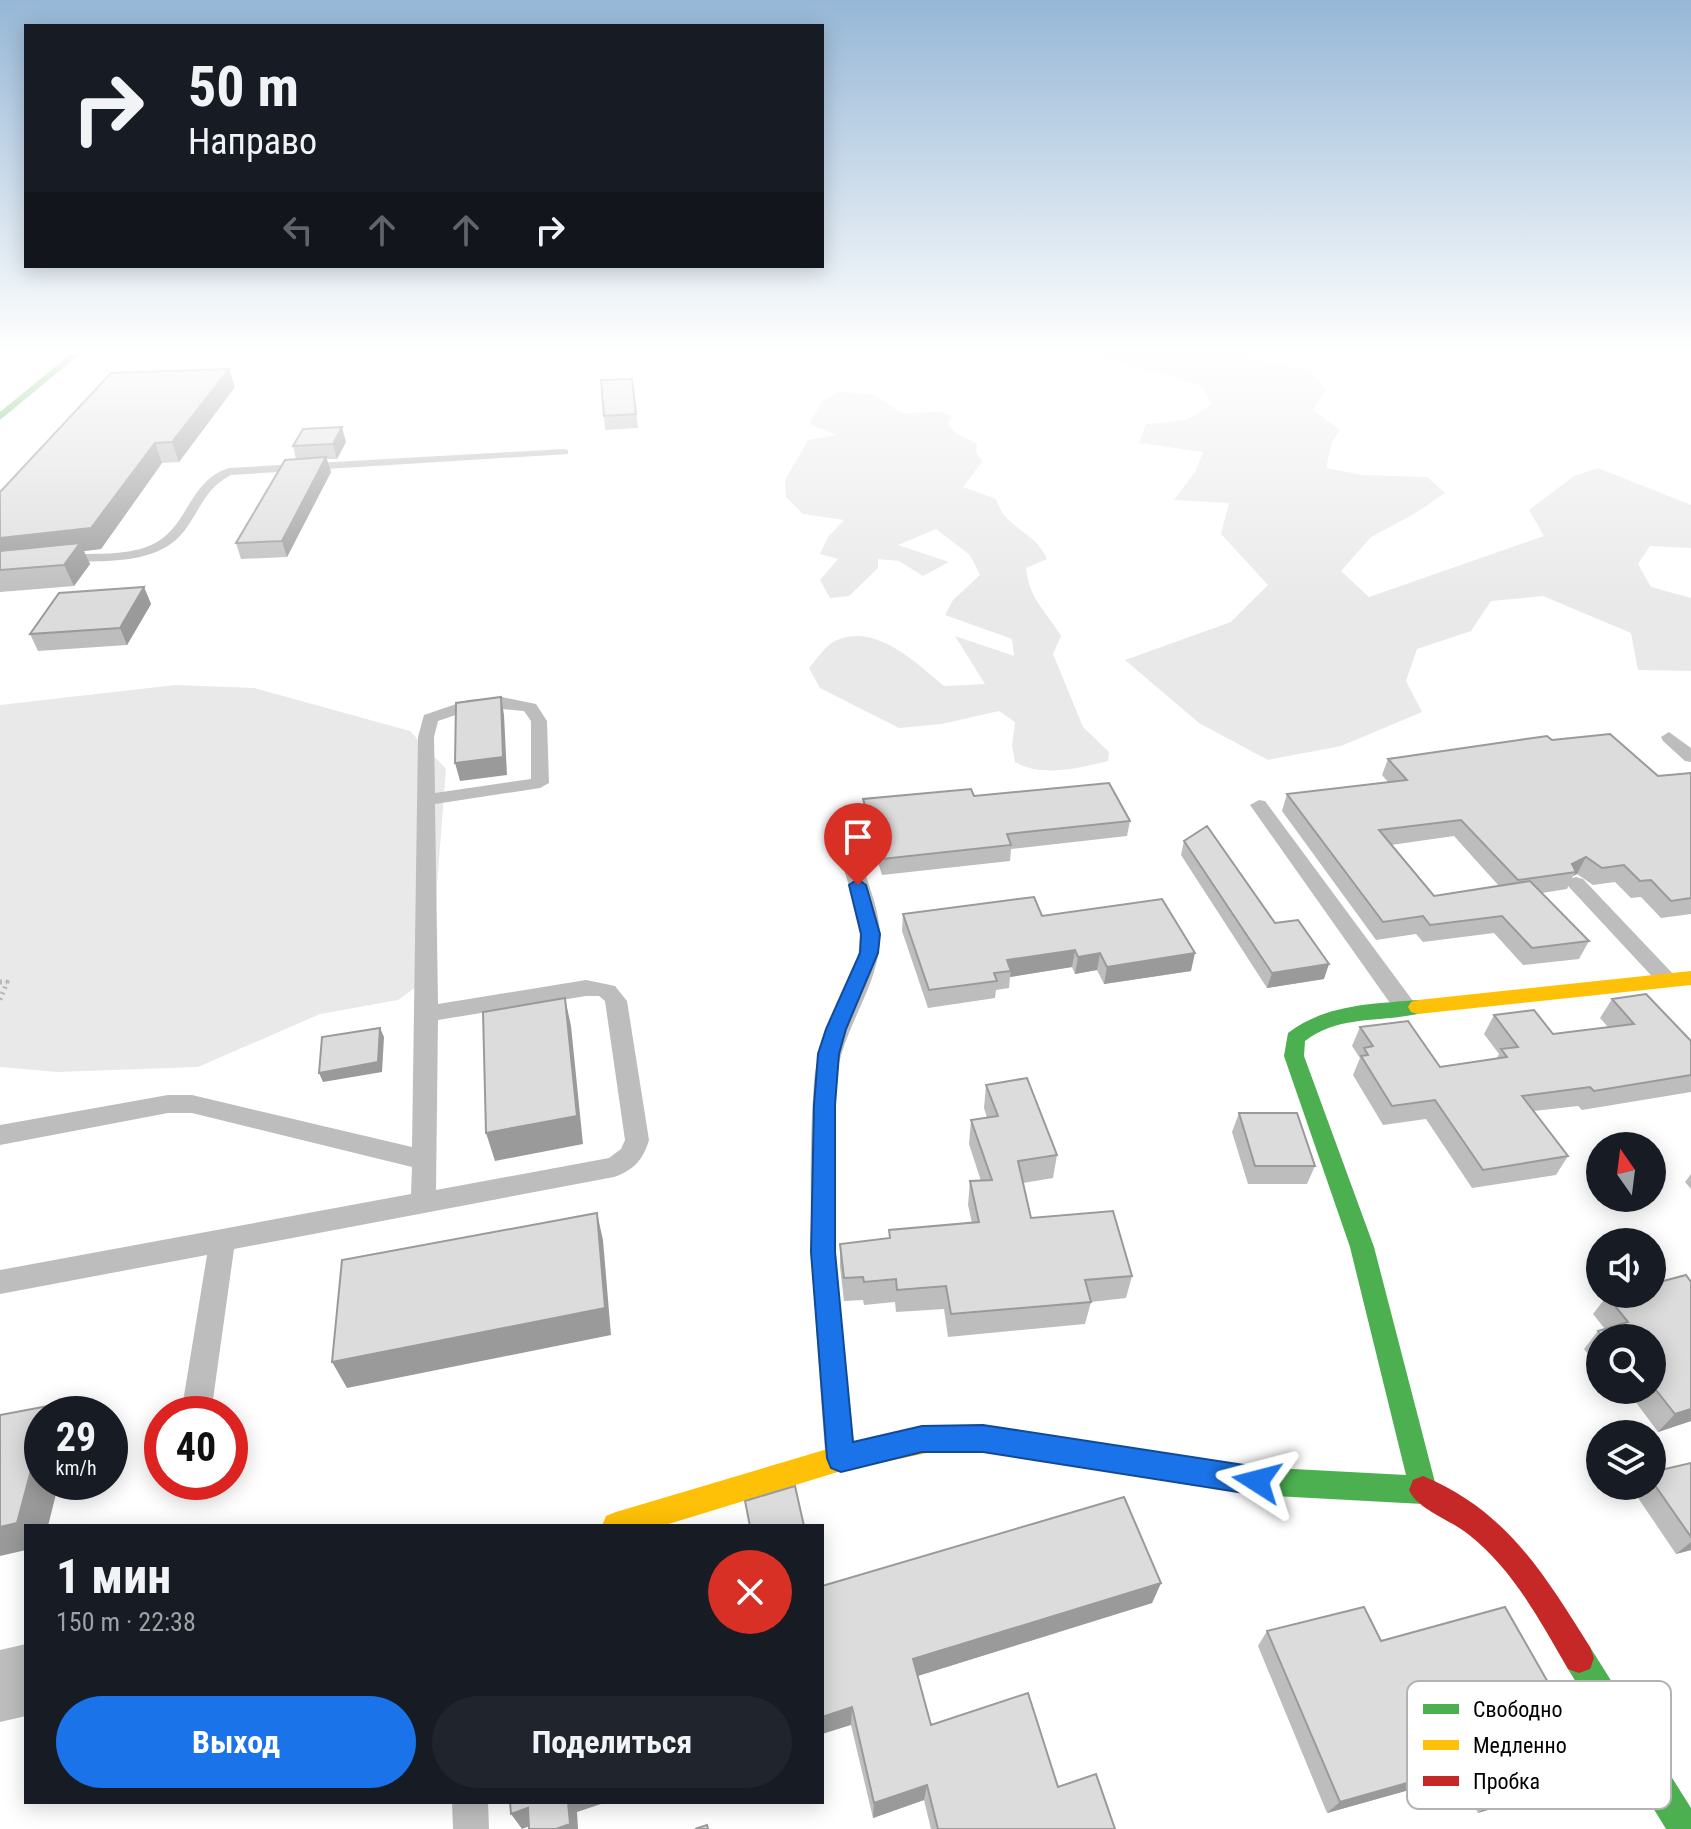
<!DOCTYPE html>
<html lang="ru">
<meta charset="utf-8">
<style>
:root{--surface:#171b24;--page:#20242c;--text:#f1f3f6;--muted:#9ea1a6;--accent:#1a73e8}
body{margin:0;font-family:"Roboto Condensed",sans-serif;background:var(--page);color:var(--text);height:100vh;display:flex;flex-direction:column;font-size:30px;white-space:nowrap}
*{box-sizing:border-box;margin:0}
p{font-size:26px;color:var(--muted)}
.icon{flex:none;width:44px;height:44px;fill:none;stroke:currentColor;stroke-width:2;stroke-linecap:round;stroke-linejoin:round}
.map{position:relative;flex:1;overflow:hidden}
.sheet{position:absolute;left:24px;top:1524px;width:800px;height:280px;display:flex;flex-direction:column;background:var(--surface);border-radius:0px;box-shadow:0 4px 20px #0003}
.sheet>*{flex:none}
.top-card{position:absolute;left:24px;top:24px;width:800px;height:244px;border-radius:0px;box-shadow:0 4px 20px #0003;background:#171b24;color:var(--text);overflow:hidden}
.needle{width:52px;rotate:346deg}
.controls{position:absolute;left:1586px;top:1132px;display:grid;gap:16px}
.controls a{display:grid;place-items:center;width:80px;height:80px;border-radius:50%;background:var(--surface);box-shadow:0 4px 20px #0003;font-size:40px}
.speed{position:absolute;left:24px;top:1396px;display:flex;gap:16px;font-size:40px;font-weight:700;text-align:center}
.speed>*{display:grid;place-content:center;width:104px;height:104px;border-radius:50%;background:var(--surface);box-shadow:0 4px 20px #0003;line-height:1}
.speed small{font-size:20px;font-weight:400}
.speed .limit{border:12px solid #d22;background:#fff;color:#111}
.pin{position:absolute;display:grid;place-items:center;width:68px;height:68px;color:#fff;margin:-82px -34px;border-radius:50% 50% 50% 0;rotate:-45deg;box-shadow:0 0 8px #0007}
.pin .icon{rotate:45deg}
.me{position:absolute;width:88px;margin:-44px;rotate:279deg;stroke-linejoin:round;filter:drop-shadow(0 0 6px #0008)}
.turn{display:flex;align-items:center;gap:28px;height:168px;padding:0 32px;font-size:36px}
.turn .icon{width:104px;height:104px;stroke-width:2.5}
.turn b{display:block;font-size:56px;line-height:68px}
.lanes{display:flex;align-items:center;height:76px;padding:0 32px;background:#0003;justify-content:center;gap:40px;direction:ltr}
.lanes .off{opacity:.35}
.round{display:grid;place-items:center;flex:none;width:84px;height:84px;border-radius:42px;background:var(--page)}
.summary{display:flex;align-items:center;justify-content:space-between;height:136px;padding:0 32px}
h1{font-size:48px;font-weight:700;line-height:60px}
.cta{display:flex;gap:16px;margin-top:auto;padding:16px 32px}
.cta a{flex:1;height:92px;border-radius:48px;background:var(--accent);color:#fff;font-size:32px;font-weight:700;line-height:92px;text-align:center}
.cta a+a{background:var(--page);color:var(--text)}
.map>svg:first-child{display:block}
</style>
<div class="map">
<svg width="1691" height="1829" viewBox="0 0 1691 1829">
<rect width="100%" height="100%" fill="#fff"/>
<path fill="#e9e9e9" d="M1113,348L1151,350L1237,349L1256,360L1311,370L1326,390L1313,410L1340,430L1332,442L1326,468L1363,475L1427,477L1445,493L1414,514L1371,537L1341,571L1369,597L1544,536L1529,510L1574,476L1598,468L1691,505V548L1650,546L1638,564L1651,587L1691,598V671L1638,670L1631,633L1543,596L1491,601L1471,631L1417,649L1406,681L1422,712L1341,746L1268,760L1199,723L1125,660L1231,622L1268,585L1221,534L1229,503L1174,500L1195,472L1203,452L1139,443L1146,424L1187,420L1212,404L1201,385L1087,353Z
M840,391L876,396L902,413L940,412L952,416L948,424L955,433L977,444L976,451L982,462L963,487L996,499C1004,528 1036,532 1047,559L1026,568C1030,601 1045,609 1061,636L1053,654L1083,727L1109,752L1108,761C1080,768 1041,778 1015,762L1012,746L1015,722L999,711L942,724L899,728L820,688L809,668C816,660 826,645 835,641C875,622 916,663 944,686L985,684L955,636L1014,656L1012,639L945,615L953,600L980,575L970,555L936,529L898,545L949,562L923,576L899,561L878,559V568L849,596L830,598L820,580L838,559L820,554L828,537L844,520L803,514L786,497L785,480L808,440L836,435L809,424L822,401Z
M175,685L254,688L410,731L446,769L430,977L398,1000L320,1014L198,1067L57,1072L0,1067V705Z"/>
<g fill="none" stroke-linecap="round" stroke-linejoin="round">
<path stroke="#b8b8b8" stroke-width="5" stroke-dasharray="2 4" stroke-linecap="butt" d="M0,982H7L0,1000"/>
<path fill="#bdbdbd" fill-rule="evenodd" d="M564,449L568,450V454L231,475C207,487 201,507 187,527C160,568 102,559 59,563L52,559L59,555C90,552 130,558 157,542C189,523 190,480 229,468Z
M502,697L536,704L547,721L549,783L540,788L435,804L438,1004L586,980L615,986L627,1001L649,1140C643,1160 634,1170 614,1177L234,1249L211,1414H181L207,1255L0,1294V1270L411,1194L412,1167L192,1113H168L0,1145V1125L168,1095H192L412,1147L418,737L424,715L468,700ZM479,707L524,711L531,721V779L435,793L434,737L438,721ZM586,996H599L605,1001L625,1140L621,1149L609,1158L436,1190L438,1020Z
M1669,732L1691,748V762L1685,761L1663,741L1661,737Z
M1259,800L1265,801L1413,1001L1416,1007L1413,1013H1397L1250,805Z
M851,854L861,860C868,885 880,910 880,936C880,985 843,1027 837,1075C824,1200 843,1328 855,1452L851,1462L840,1467L829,1462L825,1452C816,1328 805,1205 814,1081C818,1030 859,988 860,937C860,911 848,885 841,860Z
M1576,877L1583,879L1675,976L1679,981L1675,986H1661L1569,887L1566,883L1569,879Z
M452,1802H488L489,1829H453Z"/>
<path fill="#bdbdbd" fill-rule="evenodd" d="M26,1644V1716L0,1722V1650Z"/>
<path fill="#4caf50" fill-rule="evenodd" d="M78,348H87L0,420V412Z
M1418,1000L1425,1002L1428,1007L1425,1012C1383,1024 1342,1013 1305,1041L1304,1056L1374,1247L1437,1490L1433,1500L1423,1504L1257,1495L983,1452H932L923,1448L919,1439L923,1430L932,1426H983L1257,1467L1406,1475L1350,1247L1284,1056L1288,1033C1326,1004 1372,1004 1418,1000Z
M1579,1643L1590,1647L1691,1808V1829H1666L1568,1669L1564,1658L1568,1647Z"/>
<path fill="#ffc107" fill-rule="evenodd" d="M1691,971V985L1418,1014L1411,1012L1408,1007L1411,1002L1418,1000Z
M932,1426L941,1430L945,1439L941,1448L932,1452L841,1471L662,1526H602L606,1516L616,1512L841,1445Z"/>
<path fill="#c62828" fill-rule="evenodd" d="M1423,1476C1507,1511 1544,1574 1590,1647L1594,1658L1590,1669L1579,1673L1568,1669C1540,1621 1513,1569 1468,1534C1451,1520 1418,1510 1409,1490L1413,1480Z"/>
</g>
<path fill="#bdbdbd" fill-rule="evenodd" d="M229,369L235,387L179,462L162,463L101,549L84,551L90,564L74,586L0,592V492Z
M632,379L638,428L605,430L604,416Z
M346,442L337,459H327L331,472L287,557L241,559L236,543L296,459L293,446Z
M144,587L151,604L127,645L38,651L30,634Z
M1552,740L1658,776L1691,773V914L1661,918L1641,897L1631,898L1615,882L1593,885L1577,874L1573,876L1567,889L1542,893L1589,941L1579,959L1523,965L1494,933L1423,942L1416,934L1376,940L1282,811L1287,794L1388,782L1382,775L1388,759ZM1454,836L1499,886L1434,896L1391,845Z
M974,796L1130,821L1127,836L1011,849L1010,861L882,875L863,814V799Z
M1184,841L1275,923L1324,979L1267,988L1181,855Z
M903,914L1042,916L1191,971L1104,984L1097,970L1075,974L1072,967L1010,977L1009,988L996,990L995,998L928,1008L902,931Z
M1612,999L1691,1041V1092L1582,1110L1578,1106L1534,1111L1568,1156L1556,1175L1472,1188L1426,1119L1383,1125L1353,1075L1360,1058L1352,1046L1360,1027L1440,1067L1497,1058L1499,1054L1484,1034L1494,1015L1553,1034L1608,1027L1600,1018Z
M986,1085L1057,1155L1053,1178L1023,1183L1031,1218L1132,1276L1126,1298L1091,1302L1085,1324L948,1337L944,1309L896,1312L895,1302L864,1305L863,1300L844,1301L840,1267V1244L889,1238V1230L972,1223L968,1205L970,1181H981L969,1144L971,1120L987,1118L984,1108Z
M1239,1113L1315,1166L1307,1184H1248L1232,1132Z
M1691,1174V1189L1685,1182Z
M1686,1275L1691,1282V1421L1658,1432L1632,1397L1623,1400L1615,1390H1652V1338H1600V1370L1584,1349L1598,1331L1605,1329L1593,1314L1607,1296L1615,1294H1652V1284Z
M1691,1463V1550L1676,1554L1632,1489L1634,1486H1652V1472Z
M1161,1583L1152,1603L918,1676L931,1725L1058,1787L1115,1829H931L924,1800L873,1818L851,1725L822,1586Z
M1267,1631L1381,1641L1598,1770L1579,1782L1478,1813L1459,1776L1327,1813L1258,1646Z"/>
<path fill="#9a9a9a" d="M229,369L235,387L179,462L172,442Z
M342,427L346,442L337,459L333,444Z
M155,443L162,463L101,549L84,551L90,564L74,586L64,565L0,560V538Z
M326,457L331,472L287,557L282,541Z
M144,587L151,604L127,645L120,628Z
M501,697L504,715L507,775L460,781L455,763Z
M1586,857L1577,874L1573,876L1576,872L1572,864Z
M1075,950L1072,967L1010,977L1011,971L1007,960Z
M1100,953L1097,970L1075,974L1078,957Z
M1195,953L1191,971L1104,984L1107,967Z
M1329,964L1324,979L1267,988L1272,973Z
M565,998L571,1026L583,1144L495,1161L486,1133Z
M380,1028L384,1037L382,1072L323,1082L319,1073Z
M597,1213L603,1240L611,1335L347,1388L332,1362Z
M1631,1390H1638L1632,1397L1623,1400Z
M48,1406L55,1414H46Z
M1691,1409V1421L1658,1432L1675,1414Z
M42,1429V1482H59L48,1526H26V1550L0,1556V1527Z
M1691,1542V1550L1676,1554Z
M1161,1583L1152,1603L911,1678L913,1659Z
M852,1707L851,1725L822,1734V1717Z
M1474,1764L1459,1776L1327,1813L1340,1802Z
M1598,1770L1579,1782L1478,1813L1494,1801Z
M927,1785L924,1800L873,1818L874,1803Z
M568,1802H607L577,1812L578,1829H556Z
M528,1808L538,1823L522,1829L511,1814Z"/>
<path fill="#dcdcdc" stroke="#9a9a9a" stroke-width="2" d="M229,369L172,442L155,443L91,528L0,538V492L111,373Z
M632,379L636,414L604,416L601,380Z
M342,427L333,444L293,446L303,429Z
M326,457L282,541L236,543L285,460Z
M80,543L64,565L0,570V551Z
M144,587L120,628L30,634L59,593Z
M501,697L503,757L455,763L456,703Z
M1610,734L1658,776L1691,773V898L1671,901L1651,880L1640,881L1624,865L1602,868L1586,857L1572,864L1576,872L1518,880L1461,820L1379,830L1434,896L1530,881L1589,941L1532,948L1502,916L1430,925L1423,916L1383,922L1287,794L1407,780L1388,759L1547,736L1552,740Z
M1109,783L1130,821L1007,834L1011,845L882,859L863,799L971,789L974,796Z
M1207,826L1275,923L1298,920L1329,964L1272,973L1184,841Z
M1034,897L1042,916L1162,899L1195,953L1107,967L1100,953L1078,957L1075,950L1007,960L1011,971L994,973L997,981L929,990L903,914Z
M1646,994L1691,1041V1075L1594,1091L1590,1087L1522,1096L1568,1156L1483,1170L1435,1100L1392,1106L1361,1056L1368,1055L1364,1048L1373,1046L1360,1027L1408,1021L1440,1067L1507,1057L1501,1049L1518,1047L1494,1015L1534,1010L1553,1034L1634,1024L1612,999Z
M565,998L577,1116L486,1133L483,1012Z
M380,1028L378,1062L319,1073L322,1037Z
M1027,1078L1057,1155L1018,1161L1031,1218L1113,1211L1132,1276L1085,1280L1091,1302L951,1314L946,1286L897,1290L896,1279L864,1282L863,1277L844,1278L840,1244L890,1238L889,1230L979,1222L970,1181L992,1180L971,1120L998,1116L986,1085Z
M1239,1113H1297L1315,1166H1255Z
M597,1213L605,1308L332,1362L342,1260Z
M1686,1275L1691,1282V1409L1675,1414L1652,1385V1338H1603L1598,1331L1628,1322L1607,1296L1615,1294H1652V1284Z
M48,1406L46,1414H42V1429L17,1523L0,1527V1415Z
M1691,1463V1537L1652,1481V1472Z
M795,1486L804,1526H750L745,1501Z
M1124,1497L1161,1583L913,1659L931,1725L1028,1693L1058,1787L1096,1774L1115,1829H938L927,1785L874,1803L852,1707L822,1717V1586Z
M1364,1607L1381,1641L1505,1607L1598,1770L1494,1801L1474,1764L1340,1802L1267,1631Z
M510,1802H568L570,1824L556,1829H529L528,1808L511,1814Z
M707,1825L708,1829H695Z"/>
<linearGradient id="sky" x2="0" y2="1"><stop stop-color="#96b7d6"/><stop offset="0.58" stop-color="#fff"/><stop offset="1" stop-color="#fff" stop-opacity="0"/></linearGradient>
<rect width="1691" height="604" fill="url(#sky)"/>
<path fill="#1a73e8" stroke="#114b97" stroke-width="2" d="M858,879L866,885L880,934L878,953L846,1029L839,1054L835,1105V1252L853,1442L922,1426L983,1425L1257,1467L1266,1471L1270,1481L1266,1491L1257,1495L983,1452H922L841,1472L831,1468L827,1458L811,1252L814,1105L818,1054L826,1029L860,953L861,934L849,885Z"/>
<rect x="1407" y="1681" width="264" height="128" rx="12" fill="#fff" stroke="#b2b2b2" stroke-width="2"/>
<rect x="1423" y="1704" width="36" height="10" fill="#4caf50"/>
<rect x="1423" y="1740" width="36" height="10" fill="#ffc107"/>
<rect x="1423" y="1776" width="36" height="10" fill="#c62828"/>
<g font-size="22" fill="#000">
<text x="1473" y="1717">Свободно</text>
<text x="1473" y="1753">Медленно</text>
<text x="1473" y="1789">Пробка</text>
</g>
</svg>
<div class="controls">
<a><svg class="needle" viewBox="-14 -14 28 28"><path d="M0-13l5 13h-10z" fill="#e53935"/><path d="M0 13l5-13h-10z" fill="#9ea1a6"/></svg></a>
<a><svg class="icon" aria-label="sound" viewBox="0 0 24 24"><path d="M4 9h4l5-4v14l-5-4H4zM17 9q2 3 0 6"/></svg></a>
<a><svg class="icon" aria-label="search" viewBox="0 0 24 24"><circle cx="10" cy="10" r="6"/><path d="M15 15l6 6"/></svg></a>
<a><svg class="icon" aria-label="layers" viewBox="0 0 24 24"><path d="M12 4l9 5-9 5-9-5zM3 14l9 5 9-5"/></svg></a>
</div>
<div class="speed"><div>29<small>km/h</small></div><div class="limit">40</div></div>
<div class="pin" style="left:858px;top:885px;background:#d93025"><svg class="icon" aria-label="arrive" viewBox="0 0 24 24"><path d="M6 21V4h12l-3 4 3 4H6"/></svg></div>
<svg class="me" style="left:1257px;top:1481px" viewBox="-20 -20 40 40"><path d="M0-17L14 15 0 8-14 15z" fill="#1a73e8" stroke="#fff" stroke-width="4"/></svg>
<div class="top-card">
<div class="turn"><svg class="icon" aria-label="right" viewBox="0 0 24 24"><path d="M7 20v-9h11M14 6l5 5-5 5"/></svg><div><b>50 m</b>Направо</div></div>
<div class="lanes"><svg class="icon off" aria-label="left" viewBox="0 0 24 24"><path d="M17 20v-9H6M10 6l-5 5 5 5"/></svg><svg class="icon off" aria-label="ahead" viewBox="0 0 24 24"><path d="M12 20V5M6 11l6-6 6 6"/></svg><svg class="icon off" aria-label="ahead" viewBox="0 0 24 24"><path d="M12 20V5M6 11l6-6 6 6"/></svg><svg class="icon" aria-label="right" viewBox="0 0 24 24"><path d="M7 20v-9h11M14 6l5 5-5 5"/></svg></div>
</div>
<section class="sheet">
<div class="summary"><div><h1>1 мин</h1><p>150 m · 22:38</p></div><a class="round" style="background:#d93025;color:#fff"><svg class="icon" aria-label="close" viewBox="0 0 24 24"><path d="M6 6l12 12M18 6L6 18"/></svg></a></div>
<div class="cta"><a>Выход</a><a>Поделиться</a></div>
</section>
</div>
